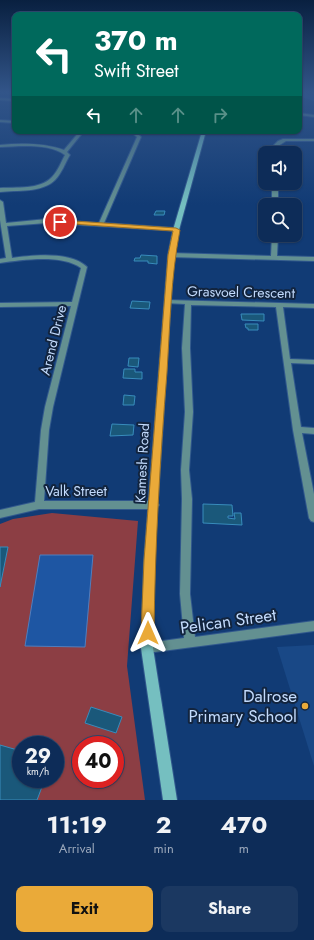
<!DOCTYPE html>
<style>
:root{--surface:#0d2c58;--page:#1b3861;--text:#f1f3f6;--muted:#9aa7ba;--line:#2d486e;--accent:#eaaa39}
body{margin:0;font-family:Jost,sans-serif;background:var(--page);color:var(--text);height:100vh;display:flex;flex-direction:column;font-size:15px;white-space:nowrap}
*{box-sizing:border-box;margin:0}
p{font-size:13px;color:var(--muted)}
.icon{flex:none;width:22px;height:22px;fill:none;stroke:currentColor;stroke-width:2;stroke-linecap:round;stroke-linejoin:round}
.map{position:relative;height:800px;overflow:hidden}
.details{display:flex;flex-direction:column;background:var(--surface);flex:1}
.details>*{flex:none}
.banner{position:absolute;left:12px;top:12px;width:290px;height:122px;border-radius:8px;box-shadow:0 1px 3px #0004,0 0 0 1px var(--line);background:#00695c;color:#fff;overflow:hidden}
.tools{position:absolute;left:258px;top:146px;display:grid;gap:8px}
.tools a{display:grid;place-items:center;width:44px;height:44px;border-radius:8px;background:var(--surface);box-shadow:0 1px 3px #0004,0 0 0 1px var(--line);font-size:20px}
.speed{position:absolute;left:12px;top:736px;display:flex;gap:8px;font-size:20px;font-weight:700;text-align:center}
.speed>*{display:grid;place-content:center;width:52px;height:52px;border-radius:50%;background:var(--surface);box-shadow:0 1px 3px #0004,0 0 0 1px var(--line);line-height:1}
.speed small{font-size:10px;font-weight:400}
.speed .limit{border:6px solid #d22;background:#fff;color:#111}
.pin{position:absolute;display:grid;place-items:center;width:34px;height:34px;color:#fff;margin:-17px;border:2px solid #fff;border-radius:50%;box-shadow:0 1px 4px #0007}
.me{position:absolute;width:44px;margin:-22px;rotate:0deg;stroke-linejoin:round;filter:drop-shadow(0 0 3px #0008)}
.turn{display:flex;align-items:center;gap:14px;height:84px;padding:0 16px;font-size:18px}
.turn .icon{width:52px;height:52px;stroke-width:2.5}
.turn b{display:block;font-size:28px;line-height:34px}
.lanes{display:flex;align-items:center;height:38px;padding:0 16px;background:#0003;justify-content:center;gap:20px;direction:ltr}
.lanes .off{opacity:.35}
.eta{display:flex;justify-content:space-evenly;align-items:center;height:68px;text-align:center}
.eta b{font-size:24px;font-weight:700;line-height:28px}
.button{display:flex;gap:8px;margin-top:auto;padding:8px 16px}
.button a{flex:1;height:46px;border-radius:8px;background:var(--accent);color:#111;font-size:16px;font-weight:700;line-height:46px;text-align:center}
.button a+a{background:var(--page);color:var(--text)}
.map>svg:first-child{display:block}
</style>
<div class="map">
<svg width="314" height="800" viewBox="0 0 314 800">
<rect width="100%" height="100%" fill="#113b75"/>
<path fill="#194886" d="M314,645V766L277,647Z"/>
<path fill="#8c3e44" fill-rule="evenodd" d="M52,513L138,521L127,666L145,800H0V524L13,519ZM21,745H55V779H21ZM81,745H115V779H81Z"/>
<path fill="#1e56a3" stroke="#507ebe" d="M40,555H93L85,647L25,646Z"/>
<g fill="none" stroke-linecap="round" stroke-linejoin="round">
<path fill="#1e56a3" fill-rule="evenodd" d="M299,93L314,95V101L299,96Z"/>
</g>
<path fill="#1a587a" stroke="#388cbc" d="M156,211H165L164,215H154Z
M141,255L157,256V264L148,263V261H134L135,258H140Z
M132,301L150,302L149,309L130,308Z
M241,314H264V321L242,320Z
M245,324H258V330H248V328H246Z
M129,358H139L138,367L128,366Z
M124,369H135V372H142V379L123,378Z
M124,395L135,396L134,405H123Z
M112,424L134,425L133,435L110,436Z
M203,504L232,505L233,516H228V518L235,519L234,513H241L242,525L203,523Z
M0,547H8L0,587Z
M91,707L122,717L116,733L85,723Z
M0,745L21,751V779H45L37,800H0Z"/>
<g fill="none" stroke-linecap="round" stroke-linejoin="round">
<defs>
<path id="street" d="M0,98L15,99V101L0,100Z
M299,113L314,115V117L299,115Z
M0,120L15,121V123L0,122Z
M80,131H84L67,152L70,155C65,163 62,173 55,180C42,193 17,190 0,192V188C16,187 40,190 52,177C58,171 61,162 65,155C49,143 20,146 0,147V145C22,143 44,143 64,150Z
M130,131H135L141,137L104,223L176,228L178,229V231L47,223L7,226L12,258C32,255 71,251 87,267L53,407L49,430L44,501H154L157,502L159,505L157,508L154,509H39L0,518V510L35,502L41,430L45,407L71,306L0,307V303L72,302L81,268C61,254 23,260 0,263V259L6,258L0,220V200L3,202L6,223L47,219L99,223L137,137Z
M283,139H314V141H286L278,146V153H274V145L278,141Z
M272,183H278V205H272Z
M272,235H278L277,256L314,257V261L171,257L168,255L171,253L271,256Z
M167,300L314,304V308L283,307L290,359L314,360V364L291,363L301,427L314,428V434L302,433L314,494V522L311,521L309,518L293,430L276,307L191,305L190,348L193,412L189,470L192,499L190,594L195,637L314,621V631L147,653L143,652L141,648L143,644L147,643L184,638L180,594L182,499L181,470L185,412L182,348L185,304L165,303V301Z"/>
<path id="secondary" d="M202,131H206L179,230L174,255L154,560L153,648L177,800H163L141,648L144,560L168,255L173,230Z"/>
</defs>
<use href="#street" stroke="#31588d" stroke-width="2"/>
<use href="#secondary" stroke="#31588d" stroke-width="2"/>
<use href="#street" fill="#639091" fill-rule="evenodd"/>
<use href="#secondary" fill="#75bfc0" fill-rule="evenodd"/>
</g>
<linearGradient id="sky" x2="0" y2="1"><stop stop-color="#092040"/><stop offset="0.45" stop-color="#325589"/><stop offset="1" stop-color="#325589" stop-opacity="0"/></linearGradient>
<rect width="314" height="205" fill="url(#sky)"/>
<path fill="#eaaa39" stroke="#986e25" d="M60,220L176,228L180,230C171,276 170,324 167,372C160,459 155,546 154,633L152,637L148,639L143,637L141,633L144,560L168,255L173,231L58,223V221Z"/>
<circle fill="#eaaa39" stroke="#12243e" stroke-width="1.5" cx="305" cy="706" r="4"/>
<g text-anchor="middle" stroke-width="4" stroke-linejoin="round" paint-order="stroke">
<g font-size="14" fill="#c3dbfd" stroke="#12243e">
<text transform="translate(241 292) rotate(1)" y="5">Grasvoel Crescent</text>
<text transform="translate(53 340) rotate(-76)" y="5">Arend Drive</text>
<text transform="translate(142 463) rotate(-87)" y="5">Kamesh Road</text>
<text x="76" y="496">Valk Street</text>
</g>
<g font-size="17" fill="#c3dbfd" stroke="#12243e">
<text transform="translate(228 621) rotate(-8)" y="6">Pelican Street</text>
</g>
<g font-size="17" fill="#c3dbfd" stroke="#12243e" text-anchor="end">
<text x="297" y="702">Dalrose<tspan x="297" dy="20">Primary School</tspan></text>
</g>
</g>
</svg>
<div class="tools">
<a><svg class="icon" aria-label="sound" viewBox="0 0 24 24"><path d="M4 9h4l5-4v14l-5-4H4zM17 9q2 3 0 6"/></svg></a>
<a><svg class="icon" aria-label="search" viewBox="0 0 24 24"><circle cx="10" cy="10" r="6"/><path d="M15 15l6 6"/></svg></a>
</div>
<div class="speed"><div>29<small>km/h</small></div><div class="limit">40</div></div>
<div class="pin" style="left:60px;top:222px;background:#d93025"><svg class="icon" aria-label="arrive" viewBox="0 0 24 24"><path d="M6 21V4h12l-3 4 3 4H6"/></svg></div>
<svg class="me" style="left:148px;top:633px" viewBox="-20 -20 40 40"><path d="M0-17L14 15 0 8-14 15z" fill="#eaaa39" stroke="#fff" stroke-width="4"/></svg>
<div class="banner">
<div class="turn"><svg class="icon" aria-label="left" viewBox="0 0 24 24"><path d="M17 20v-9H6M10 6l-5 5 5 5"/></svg><div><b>370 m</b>Swift Street</div></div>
<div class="lanes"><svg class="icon" aria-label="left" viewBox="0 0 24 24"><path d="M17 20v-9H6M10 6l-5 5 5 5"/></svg><svg class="icon off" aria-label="ahead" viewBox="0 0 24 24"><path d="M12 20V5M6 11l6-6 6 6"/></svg><svg class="icon off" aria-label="ahead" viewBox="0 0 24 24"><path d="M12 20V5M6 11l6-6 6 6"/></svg><svg class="icon off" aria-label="right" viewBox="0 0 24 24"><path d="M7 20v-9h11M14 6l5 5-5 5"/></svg></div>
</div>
</div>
<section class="details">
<div class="eta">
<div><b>11:19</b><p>Arrival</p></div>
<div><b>2</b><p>min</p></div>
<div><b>470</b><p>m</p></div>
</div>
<div class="button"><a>Exit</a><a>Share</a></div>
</section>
